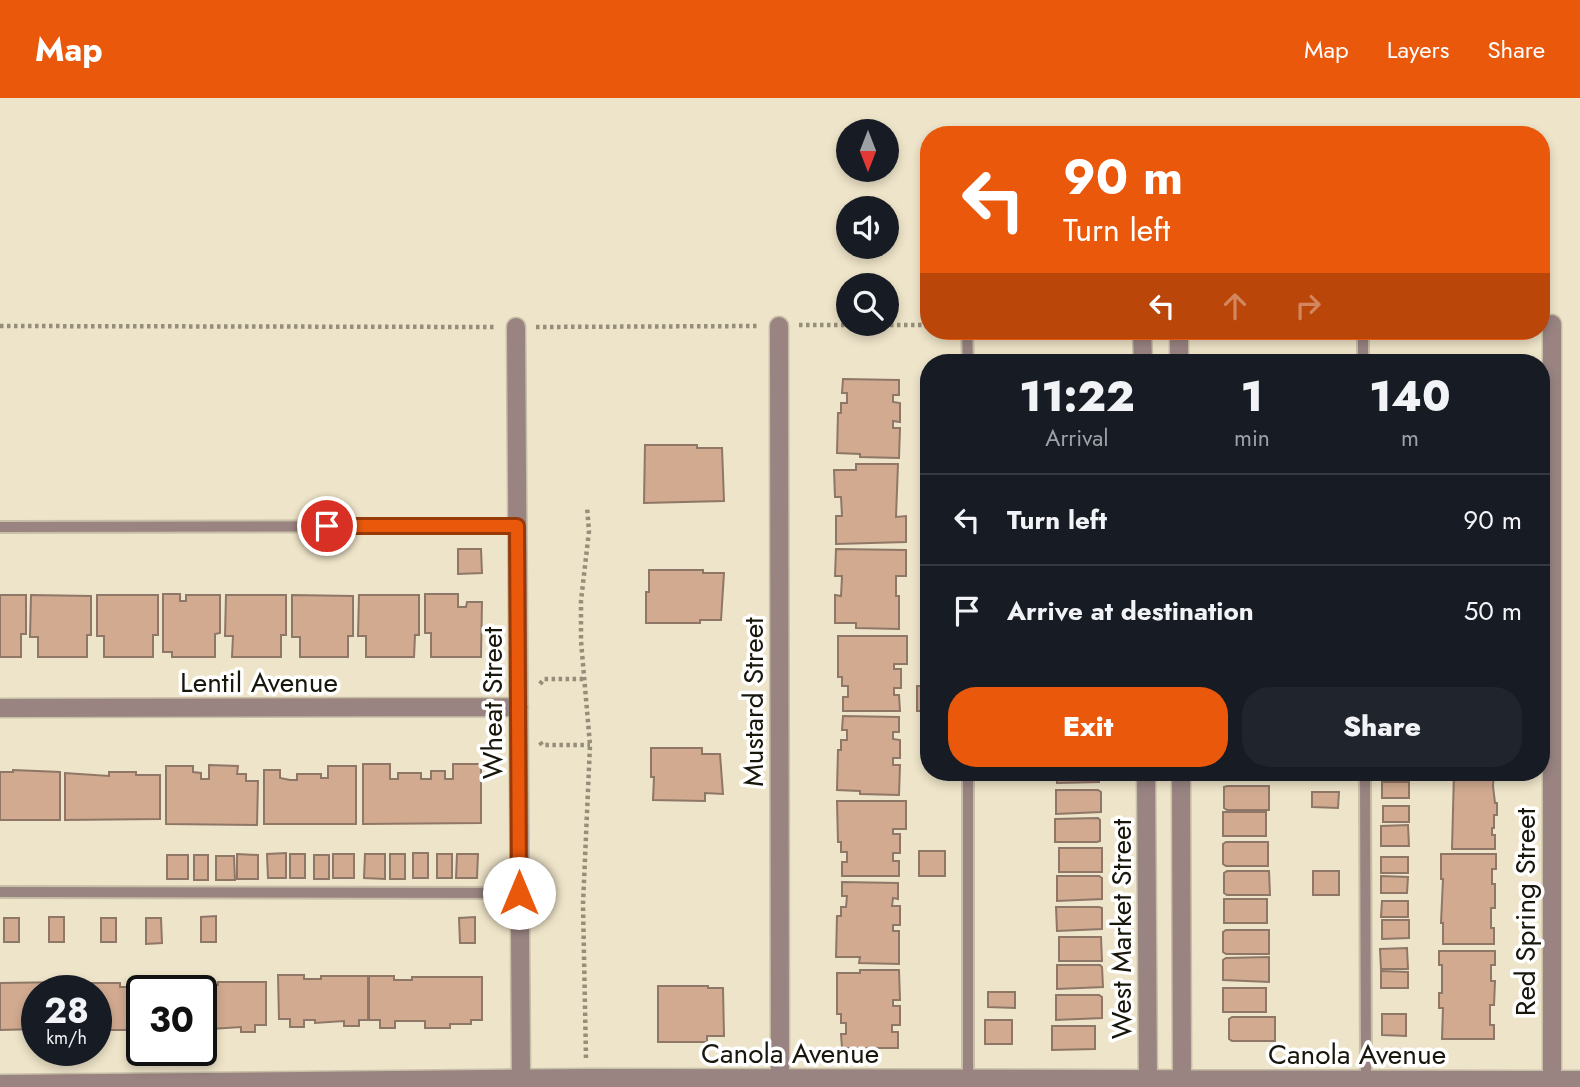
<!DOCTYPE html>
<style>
:root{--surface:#171b24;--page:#20242c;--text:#f1f3f6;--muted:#9ea1a6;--line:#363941;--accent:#ea580c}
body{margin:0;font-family:Jost,sans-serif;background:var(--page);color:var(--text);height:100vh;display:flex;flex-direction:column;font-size:26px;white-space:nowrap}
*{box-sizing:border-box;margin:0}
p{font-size:23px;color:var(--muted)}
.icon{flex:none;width:38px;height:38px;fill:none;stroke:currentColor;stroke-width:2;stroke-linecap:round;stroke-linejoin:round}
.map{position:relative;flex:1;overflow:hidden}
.side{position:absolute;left:920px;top:256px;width:630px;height:427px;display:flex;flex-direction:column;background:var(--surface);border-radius:28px;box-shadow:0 4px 10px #0003}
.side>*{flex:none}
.guide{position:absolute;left:920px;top:28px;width:630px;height:214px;border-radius:28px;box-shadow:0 4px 10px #0003;background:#ea580c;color:#fff;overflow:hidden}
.needle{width:46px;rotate:180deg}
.controls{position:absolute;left:836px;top:21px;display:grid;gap:14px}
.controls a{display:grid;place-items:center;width:63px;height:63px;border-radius:50%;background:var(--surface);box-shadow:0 4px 10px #0003;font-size:35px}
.speed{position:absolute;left:21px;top:877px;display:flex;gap:14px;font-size:35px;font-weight:700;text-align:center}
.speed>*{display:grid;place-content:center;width:91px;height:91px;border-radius:50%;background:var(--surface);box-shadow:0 4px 10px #0003;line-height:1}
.speed small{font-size:18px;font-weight:400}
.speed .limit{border:4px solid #111;border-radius:10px;background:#fff;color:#111}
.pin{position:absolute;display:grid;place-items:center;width:60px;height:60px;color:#fff;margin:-30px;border:4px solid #fff;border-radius:50%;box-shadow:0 2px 7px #0007}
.me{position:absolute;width:77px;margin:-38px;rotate:0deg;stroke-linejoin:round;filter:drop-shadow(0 0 5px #0008)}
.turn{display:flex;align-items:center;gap:24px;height:147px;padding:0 28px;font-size:32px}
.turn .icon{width:91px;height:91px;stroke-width:2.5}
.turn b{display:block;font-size:49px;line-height:60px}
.lanes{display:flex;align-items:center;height:66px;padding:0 28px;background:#0003;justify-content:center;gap:35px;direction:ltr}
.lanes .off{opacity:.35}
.eta{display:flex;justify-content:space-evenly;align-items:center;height:119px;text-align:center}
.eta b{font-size:42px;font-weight:800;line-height:49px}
.button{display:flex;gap:14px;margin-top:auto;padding:14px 28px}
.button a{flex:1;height:80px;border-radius:28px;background:var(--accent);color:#fff;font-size:28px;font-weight:800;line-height:80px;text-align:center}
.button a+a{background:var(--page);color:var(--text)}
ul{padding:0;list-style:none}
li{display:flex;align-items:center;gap:21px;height:91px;padding:0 28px;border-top:2px solid var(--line)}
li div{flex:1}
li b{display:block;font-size:26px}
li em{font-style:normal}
header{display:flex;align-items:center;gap:42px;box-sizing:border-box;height:98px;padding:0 35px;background:var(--accent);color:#fff}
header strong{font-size:33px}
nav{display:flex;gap:38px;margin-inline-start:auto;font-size:24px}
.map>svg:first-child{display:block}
</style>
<header>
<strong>Map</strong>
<nav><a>Map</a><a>Layers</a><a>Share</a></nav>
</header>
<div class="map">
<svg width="1580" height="989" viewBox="0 0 1580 989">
<rect width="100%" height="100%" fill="#eee4c9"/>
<path fill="#d1aa90" stroke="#8f7767" stroke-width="2" d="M843,281L899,282V297H893V304L900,305V324L893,323V330H900L899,360L860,359V356L837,355L838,315H841V305H847V295H842Z
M921,281H929V304H921Z
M645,347H697V350H722L724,403L644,405Z
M856,366H898L896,419L906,418V444L836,446V418H842L841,399H835L834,372H856Z
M458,451H481L482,475L458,476Z
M836,451L906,452V478H896V498H899V531L856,530V525H835V497L841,498L842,478H835Z
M649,472H703V475H724L721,522H700V525H646V494H649Z
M163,496H180V503H186V497H220V535L215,536V559H172V554H163Z
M425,496H458V509H466L467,504H482L481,559H431V535H425Z
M0,497H26V536H21V559H0Z
M31,497L91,498V537H87V559H38V539H30Z
M97,497H158V537H153V559H104V538H97Z
M226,497H286V537H281V559H232L233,538H225Z
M292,497L353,498V538H348V559H300V539H292Z
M359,497H419V537H415L414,559H366V538H358Z
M838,538H907V566H894V571H901V590H894V597H899L900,613H843V599H848V588H842V579H838Z
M917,588H929V613H917Z
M843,618L899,619V634H893V641L900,642V660H893V667H900L899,697L860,696V693L837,692L838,652H841V642H847V632H842Z
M651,650H702V656H720L723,696L705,695V703L653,702L654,679H651Z
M363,666H390V681H398V675H421V681H431V673H445V681H453V666H481V725L363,726Z
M209,667L238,668L237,676H246V683H258L257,727L166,726V668H193V674L201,675V681H209Z
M328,668H356V726H264V672H280V680L290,682H297V676H321V680H328Z
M13,672L60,674V722H0V674H13Z
M109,674H136V677H160V721L65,722V675L109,678Z
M1057,674H1099V684L1057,685Z
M1224,674H1269V679H1227Z
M1311,674H1337V678H1311Z
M1382,674H1409V681H1382Z
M1454,674H1498L1494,675L1493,688L1495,705H1497V717H1494V730H1492V737H1495V751H1452Z
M1382,684H1409V700H1382Z
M1227,688H1269V712H1227L1224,710V689Z
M1056,692H1098L1101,694V714L1056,716Z
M1312,694H1339L1338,710L1312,709Z
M837,703H906V731H893V736H900V755H893V763H899V778H842V764H847V754H841V744H838Z
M1383,708H1409V724H1383Z
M1223,714H1266V738H1223Z
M1098,720L1100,722V743L1097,744H1055V721Z
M1408,727L1409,748H1381V728Z
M1226,744H1268V768H1226L1223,766V746Z
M1059,750H1102V774H1059Z
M919,753H945V778H919Z
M286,755V780H268L267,756Z
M413,755H428V780H413Z
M237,756L258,757V781H237Z
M290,756H305V780H290Z
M333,756H354V780H333Z
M365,756H385V781L364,780Z
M390,756H405V781H390Z
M437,756H452V780H437Z
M457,756H478L477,780H456Z
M1441,756H1496V771H1492V786H1495V810H1491V830H1494V846H1443V825H1441L1443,781H1441Z
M167,757H188V781H167Z
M194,757H208V782H194Z
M314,757H329V781H314Z
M216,758H234L235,782H216Z
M1381,759H1408V775H1381Z
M1227,773H1269L1270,797H1227L1224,795V775Z
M1313,773H1339V797H1313Z
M1057,778H1099L1102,780V801L1057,803Z
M1381,778L1408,779L1407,795H1381Z
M842,784L898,785V801L893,800L892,808H900V827H893V833H899V866L859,865L860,859H836L837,818H841V809H846L847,798H842Z
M1224,801H1267V825H1224Z
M1382,803H1408V819H1381Z
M1056,809H1099L1102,810V831L1057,833Z
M216,818V844H201V819Z
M49,819H64V844H49Z
M475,819V845H460L459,820Z
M4,820H19V844H4Z
M101,820H116V844H101Z
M146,820H161L162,845L146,846Z
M1382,822H1409V840L1382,841Z
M1226,832H1269V856H1226L1223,854V834Z
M1059,839H1101L1102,863H1059Z
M1407,850L1408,871H1381L1380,851Z
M1439,853H1495V867H1491V883H1495L1494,907H1490V927H1494V941H1442L1443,910H1439V895H1442V867H1439Z
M1269,859V884L1223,882V862L1226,860Z
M1057,867H1100L1102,869L1103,889L1057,891Z
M860,872H899L900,902H893V908H900V927H892V934H898V950H842L841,936H846V925H841V916H837V875H860Z
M1381,873L1408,874V890H1381Z
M278,877H304V881H321V878H368V922H359V928H344V923L315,925V922H304V929H290V921H279Z
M369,878H394V882H412V879H482V922H471V926H450V930H425V923H395V930H380V922H369Z
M200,883V887H218V884H266V927H255V934H241V929L211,931V928H201V892H172V884Z
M66,884V892H37V931L0,932V885Z
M73,885H120V889H138V885H166V892H142V937H137V929H127V932H106V928H98L96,936V892H72Z
M658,888H708V890H723L724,938H707V944H658Z
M1223,890H1266V914H1223Z
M988,894H1015V910L988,909Z
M1056,897H1099L1102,899V920L1056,922Z
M1382,916H1406V938L1382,937Z
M1232,919H1275V943H1232L1229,941V921Z
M985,922H1012V946H985Z
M1052,928H1095V951L1052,952Z"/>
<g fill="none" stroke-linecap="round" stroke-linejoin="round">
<defs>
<path id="lane" d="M967,233L968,264
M1363,233V264
M0,429L518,428
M968,674V981
M1365,674L1366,982
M0,794L519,795"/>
<path id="street" d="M1552,226V982
M779,228L780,989
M516,229L521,981
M1142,233L1143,264
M1179,233V264
M0,610L519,609
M1146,674L1148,989
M1181,674L1182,989
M0,986L587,980L1580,982"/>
</defs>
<use href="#lane" stroke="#c8bfa7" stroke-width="14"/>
<use href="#street" stroke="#c8bfa7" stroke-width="21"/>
<path stroke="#958e7a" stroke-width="4.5" stroke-dasharray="3.5 3.5" stroke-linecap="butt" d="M799,227H929
M0,228L496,229
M536,229L759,228
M540,586L544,581H586
M540,644L542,647H590
M586,960L583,806L590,647L581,543V503L589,433L587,409"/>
<use href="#lane" stroke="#998482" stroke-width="10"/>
<use href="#street" stroke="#998482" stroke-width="18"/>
</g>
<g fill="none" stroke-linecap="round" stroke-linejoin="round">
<defs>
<path id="route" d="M327,428H517L519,795"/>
</defs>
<use href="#route" stroke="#983908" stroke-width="18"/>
<use href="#route" stroke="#ea580c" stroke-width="12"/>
</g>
<g text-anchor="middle" stroke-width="7" stroke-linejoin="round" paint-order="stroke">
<g font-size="28" fill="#19160c" stroke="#fff">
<text x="259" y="594">Lentil Avenue</text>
<text transform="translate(753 604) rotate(-90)" y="10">Mustard Street</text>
<text transform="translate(492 605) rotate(-90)" y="10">Wheat Street</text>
<text transform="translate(1525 814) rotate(-90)" y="10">Red Spring Street</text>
<text transform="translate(1121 831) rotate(-90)" y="10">West Market Street</text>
<text x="790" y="965">Canola Avenue</text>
<text x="1357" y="966">Canola Avenue</text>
</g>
</g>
</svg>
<div class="controls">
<a><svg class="needle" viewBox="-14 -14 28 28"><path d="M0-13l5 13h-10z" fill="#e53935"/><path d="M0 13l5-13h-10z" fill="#9ea1a6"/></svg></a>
<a><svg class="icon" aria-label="sound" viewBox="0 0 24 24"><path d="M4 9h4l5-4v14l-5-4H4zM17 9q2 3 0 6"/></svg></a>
<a><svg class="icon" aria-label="search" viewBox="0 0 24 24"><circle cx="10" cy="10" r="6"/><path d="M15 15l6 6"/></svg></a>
</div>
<div class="speed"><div>28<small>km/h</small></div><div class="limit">30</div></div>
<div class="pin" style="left:327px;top:428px;background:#d93025"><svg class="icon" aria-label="arrive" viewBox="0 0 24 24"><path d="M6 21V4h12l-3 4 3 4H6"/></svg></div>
<svg class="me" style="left:519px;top:795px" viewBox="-20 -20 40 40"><circle r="19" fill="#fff"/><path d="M0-13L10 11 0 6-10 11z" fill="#ea580c"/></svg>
<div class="guide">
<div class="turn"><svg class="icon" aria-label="left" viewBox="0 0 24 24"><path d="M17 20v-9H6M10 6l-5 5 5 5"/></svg><div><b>90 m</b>Turn left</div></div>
<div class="lanes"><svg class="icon" aria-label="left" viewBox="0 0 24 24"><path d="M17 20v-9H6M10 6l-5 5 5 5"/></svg><svg class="icon off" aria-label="ahead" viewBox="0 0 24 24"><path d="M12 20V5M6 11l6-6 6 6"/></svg><svg class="icon off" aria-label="right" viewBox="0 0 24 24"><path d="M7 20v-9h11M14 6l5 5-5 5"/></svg></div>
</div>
<section class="side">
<div class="eta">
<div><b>11:22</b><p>Arrival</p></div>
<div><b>1</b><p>min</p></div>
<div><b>140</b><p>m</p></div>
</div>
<ul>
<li><svg class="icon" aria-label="left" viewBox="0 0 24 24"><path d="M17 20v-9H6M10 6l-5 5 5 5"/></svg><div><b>Turn left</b></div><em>90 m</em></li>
<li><svg class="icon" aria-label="arrive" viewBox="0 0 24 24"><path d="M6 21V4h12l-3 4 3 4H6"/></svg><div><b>Arrive at destination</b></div><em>50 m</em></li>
</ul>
<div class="button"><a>Exit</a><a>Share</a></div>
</section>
</div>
